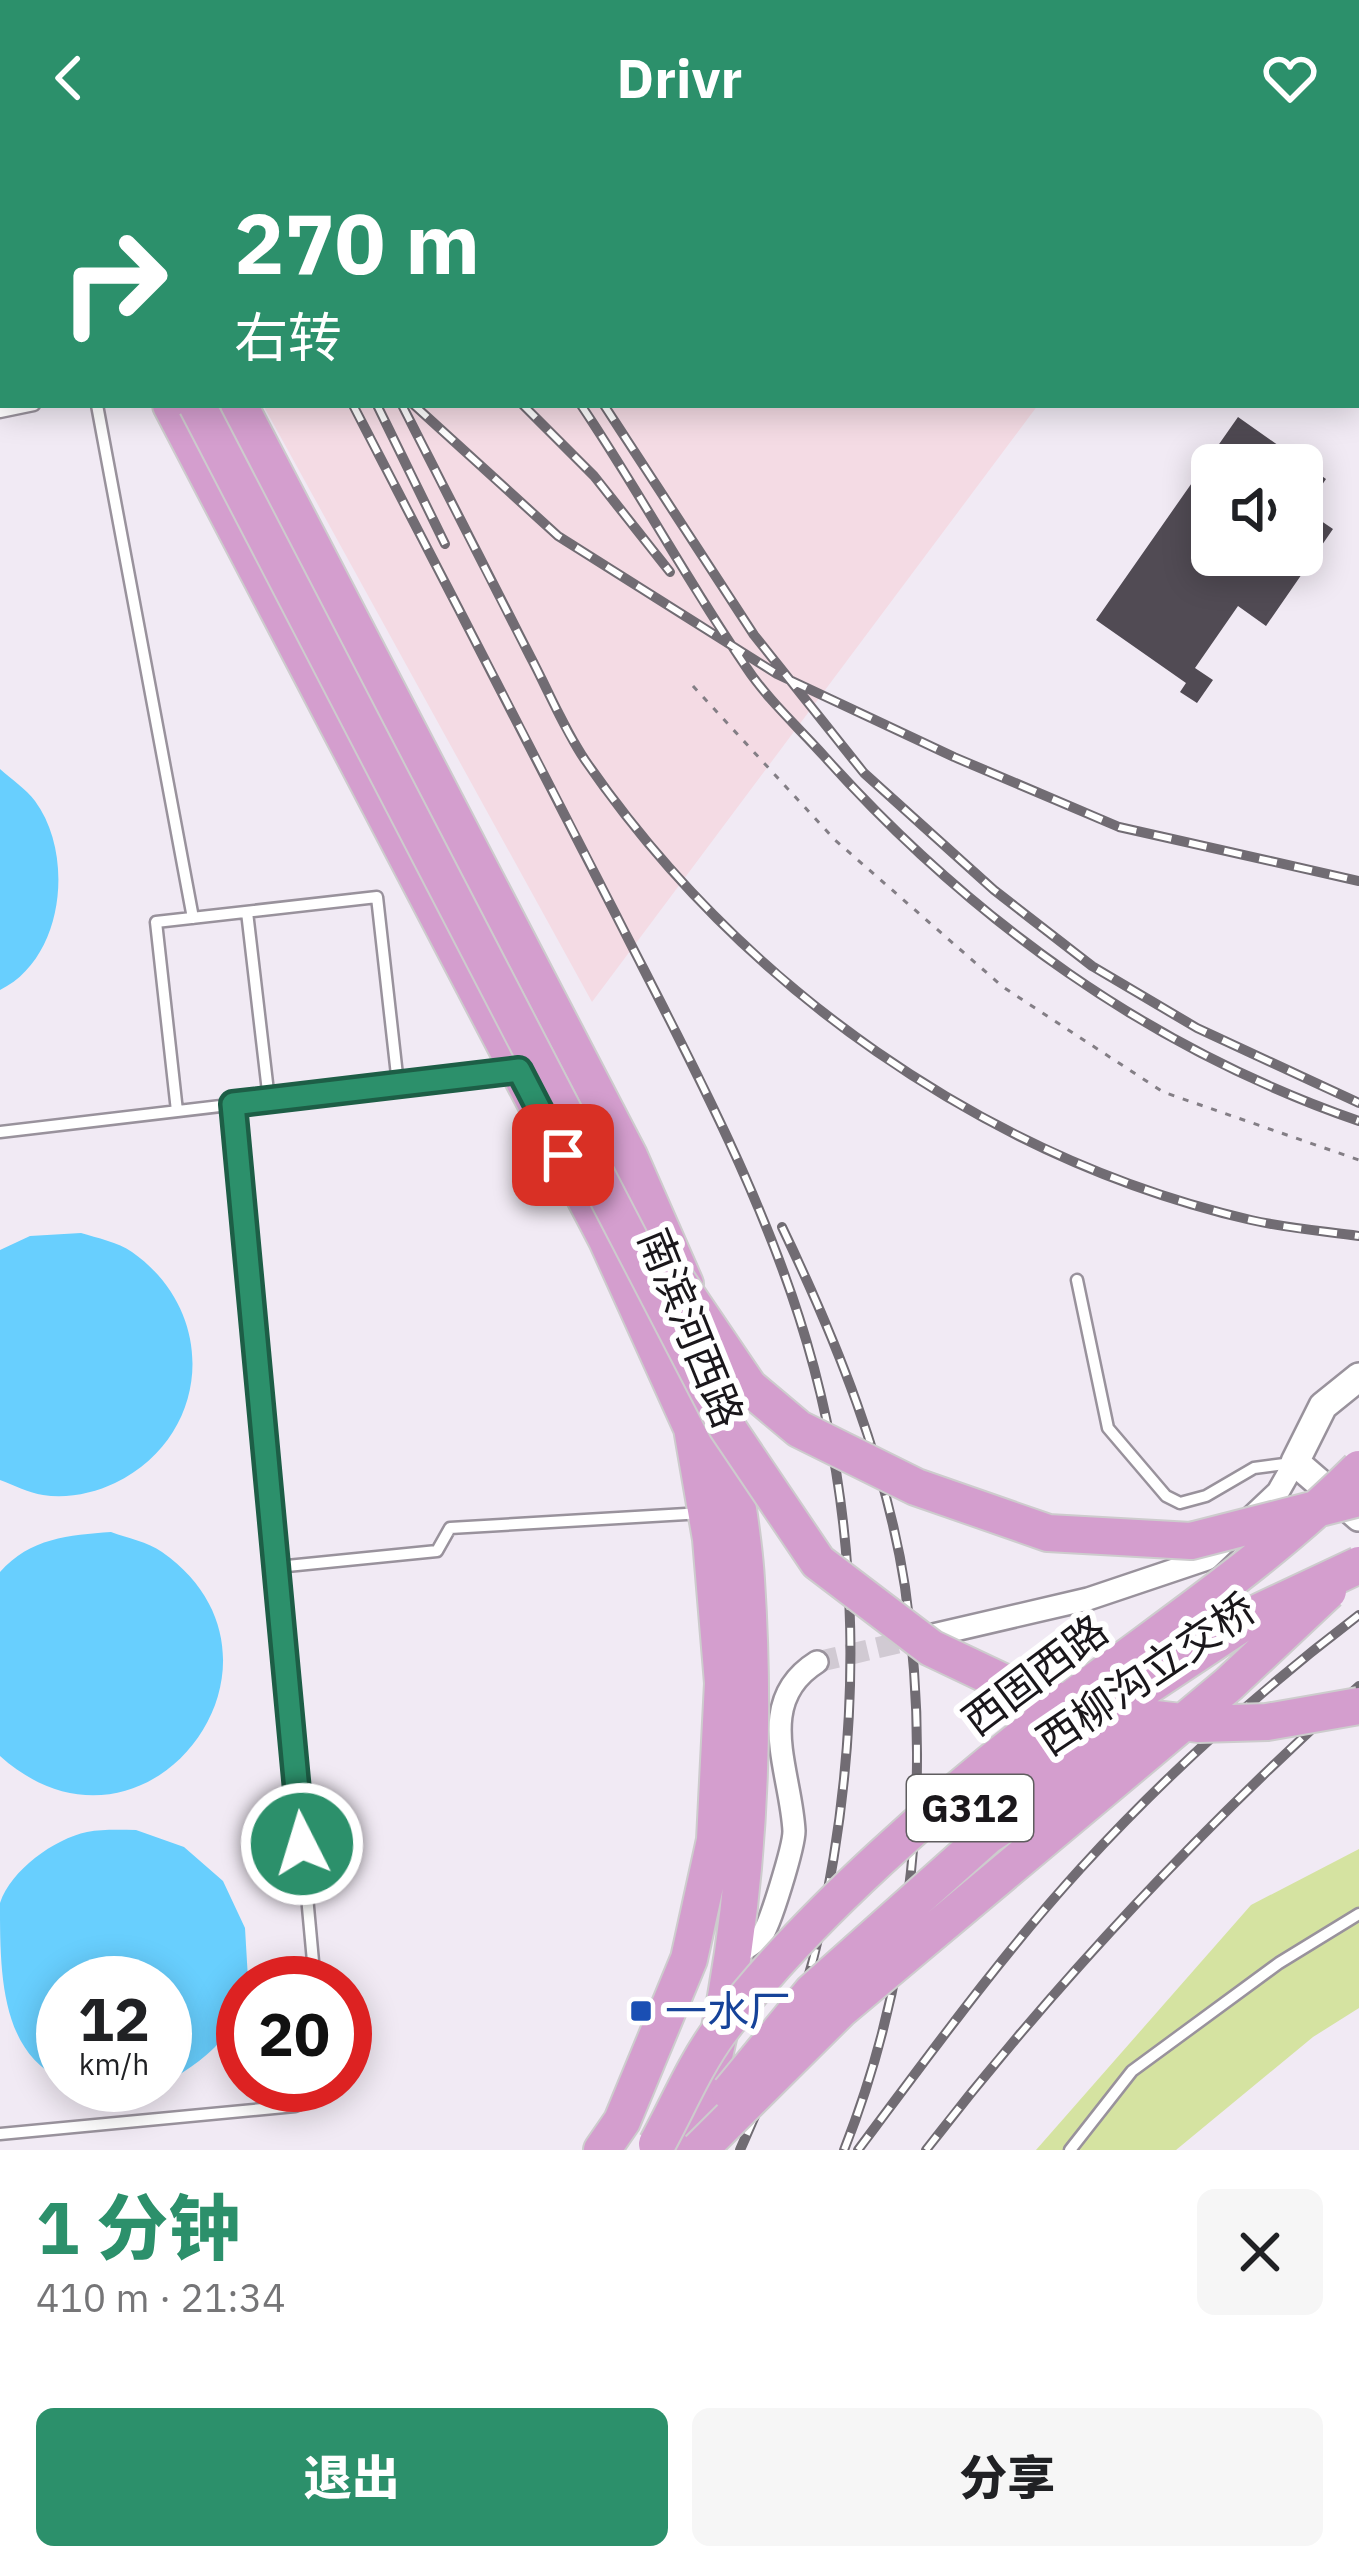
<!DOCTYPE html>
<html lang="zh">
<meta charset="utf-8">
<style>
:root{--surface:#fff;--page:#f6f6f6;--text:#202124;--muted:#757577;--accent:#2c906b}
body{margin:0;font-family:"IBM Plex Sans","Noto Sans SC",sans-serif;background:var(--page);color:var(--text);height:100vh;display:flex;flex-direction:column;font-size:45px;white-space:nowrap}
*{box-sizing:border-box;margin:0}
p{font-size:39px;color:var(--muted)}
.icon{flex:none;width:66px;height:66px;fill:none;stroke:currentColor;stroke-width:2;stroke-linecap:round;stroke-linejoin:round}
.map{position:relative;height:1994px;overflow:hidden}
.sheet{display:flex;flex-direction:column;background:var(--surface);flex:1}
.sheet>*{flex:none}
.hud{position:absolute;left:0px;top:0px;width:1359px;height:252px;box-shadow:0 6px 30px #0003;background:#2c906b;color:#fff;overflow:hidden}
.buttons{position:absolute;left:1191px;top:288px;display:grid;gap:24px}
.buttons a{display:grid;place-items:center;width:132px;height:132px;border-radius:18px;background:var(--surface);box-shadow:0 6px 30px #0003;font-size:60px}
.speed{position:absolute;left:36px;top:1800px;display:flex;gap:24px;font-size:60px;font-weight:700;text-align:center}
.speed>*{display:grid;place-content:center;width:156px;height:156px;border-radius:50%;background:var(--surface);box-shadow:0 6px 30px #0003;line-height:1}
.speed small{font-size:30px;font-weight:400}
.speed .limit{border:18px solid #d22;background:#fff;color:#111}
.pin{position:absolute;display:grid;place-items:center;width:102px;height:102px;color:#fff;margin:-51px;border-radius:24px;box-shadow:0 6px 18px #0006}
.me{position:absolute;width:132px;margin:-66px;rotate:355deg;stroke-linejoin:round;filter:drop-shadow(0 0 9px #0008)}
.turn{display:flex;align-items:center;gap:42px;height:252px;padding:0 36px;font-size:54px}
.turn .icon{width:156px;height:156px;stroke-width:2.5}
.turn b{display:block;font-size:84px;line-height:102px}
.round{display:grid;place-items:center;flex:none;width:126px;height:126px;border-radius:18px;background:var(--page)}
.headline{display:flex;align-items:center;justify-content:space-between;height:204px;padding:0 36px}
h1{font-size:72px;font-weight:800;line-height:90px;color:var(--accent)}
.action{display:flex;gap:24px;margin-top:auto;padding:24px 36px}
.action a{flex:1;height:138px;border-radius:18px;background:var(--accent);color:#fff;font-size:48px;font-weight:800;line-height:138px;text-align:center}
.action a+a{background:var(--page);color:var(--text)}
header{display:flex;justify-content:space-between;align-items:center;height:156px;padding:0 36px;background:var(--accent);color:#fff;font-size:54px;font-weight:800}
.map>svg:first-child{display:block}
</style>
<header><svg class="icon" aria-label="back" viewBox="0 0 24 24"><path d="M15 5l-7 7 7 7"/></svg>Drivr<svg class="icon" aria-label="heart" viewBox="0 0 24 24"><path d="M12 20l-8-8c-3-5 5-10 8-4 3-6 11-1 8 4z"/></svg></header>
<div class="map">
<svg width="1359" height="1994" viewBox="0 0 1359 1994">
<rect width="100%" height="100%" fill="#f1eaf4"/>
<path fill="#f4dbe4" d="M125,0H1224L1222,3Z
M263,249H1038L592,846Z"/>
<path fill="#d5e3a1" d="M1359,1693V1852L1313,1881L1176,1994H1036L1251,1749Z"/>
<path fill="#68cffe" d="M0,613C11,623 26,633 35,645C75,699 64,803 0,834Z
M81,1077C97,1082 118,1086 132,1096C220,1158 210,1281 115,1327C94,1337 67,1343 43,1339C29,1337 14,1329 0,1324V1094L30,1080Z
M111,1376C127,1382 148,1386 162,1396C317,1505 145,1730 0,1600V1416C30,1382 69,1379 111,1376Z
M136,1674L184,1691L223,1725L245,1772L248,1823L243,1827C243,1874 204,1907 165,1926V1827H63V1924C0,1896 0,1815 0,1747C11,1714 54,1683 87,1676C103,1673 120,1674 136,1674Z"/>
<path fill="#514b54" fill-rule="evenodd" d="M1238,261L1326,323L1305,354L1333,373L1266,470L1238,450L1195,512L1213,524L1197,547L1180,536L1186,527L1096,464ZM1212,309H1302V399H1212Z"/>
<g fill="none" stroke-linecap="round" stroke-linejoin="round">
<path stroke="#d1cad3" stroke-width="21" stroke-dasharray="21 10" stroke-linecap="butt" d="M817,1506L915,1483"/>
<defs>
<path id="service" d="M97,249L193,762
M0,256L34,249
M247,756L269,944
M234,948L315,1827
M177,955L156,766L377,741L398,928
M0,976L509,916
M1077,1124L1108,1272L1166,1340L1180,1347L1206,1340L1254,1312L1292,1307
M277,1411L437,1395L450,1372L703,1357
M0,1978L295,1950L307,1945L319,1929
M1070,1994L1132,1915L1279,1807L1359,1758"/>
<path id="minor" d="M916,1483L1088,1443L1207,1403L1278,1336L1295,1306
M731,1802C740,1796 753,1789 761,1781C770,1770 794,1690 794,1675C791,1615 753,1546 817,1506"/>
<path id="tertiary" d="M1359,1221L1323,1250L1295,1306L1359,1361"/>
<path id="trunk" d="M40,0L42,3
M87,0L89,3
M171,249L607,1084L692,1272L711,1383L723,1527L715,1684L689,1803L622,1965L602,1994
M239,249L629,1000L685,1128
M689,1994C745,1816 758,1609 746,1424C743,1370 731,1315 724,1261"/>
</defs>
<use href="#service" stroke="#99929c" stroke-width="15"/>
<use href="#minor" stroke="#99929c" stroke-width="26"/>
<use href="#tertiary" stroke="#99929c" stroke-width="32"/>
<use href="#trunk" stroke="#cdcccd" stroke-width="40"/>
<path stroke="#837e85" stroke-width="3" stroke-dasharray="6 9" stroke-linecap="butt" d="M693,530L835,684L1003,831L1163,936L1359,1004"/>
<use href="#service" stroke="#fff" stroke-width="10"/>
<use href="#minor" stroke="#fff" stroke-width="21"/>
<use href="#tertiary" stroke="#fff" stroke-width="27"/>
<use href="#trunk" stroke="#d49ece" stroke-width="36"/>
<defs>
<path id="rail" d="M190,0L193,3
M213,0L214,3
M255,0L256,3
M295,0L297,3
M335,0L337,3
M450,0L452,3
M577,3V0
M353,249C441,419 529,588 616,759C682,889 754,1021 799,1161C864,1363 864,1576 818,1783C802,1856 770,1926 740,1994
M377,249L445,388
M402,249C445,333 487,417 530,500C548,534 564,573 585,604C741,830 984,1002 1251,1064C1286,1072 1323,1075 1359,1080
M414,249L558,380L777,518L954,601L1119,671L1359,725
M523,249L594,320L670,416
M581,249C639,335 688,426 746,511C767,543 798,571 824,600C971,764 1150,893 1359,965
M604,249L754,479L864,617L994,734L1092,810L1197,872L1359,947
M782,1071C836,1184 886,1307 905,1431C932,1619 914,1817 844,1994
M858,1994C930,1898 1000,1801 1080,1713C1165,1620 1259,1535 1359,1459
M926,1994C1056,1826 1201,1672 1359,1530"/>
</defs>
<use href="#rail" stroke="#716c73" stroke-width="10"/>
<use href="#rail" stroke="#fff" stroke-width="6" stroke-dasharray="18" stroke-linecap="butt"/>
<defs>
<path id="trunk-bridge" d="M197,249L727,1271L818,1406L931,1492L1028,1538L1129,1560L1199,1568L1267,1566L1359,1550
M659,1098L749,1231L799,1273L916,1331L1048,1377L1191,1385L1359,1342
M994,1632L1261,1455L1359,1409
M730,1936L812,1836L987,1680L1137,1580
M657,1988C677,1952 694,1910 719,1876C805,1761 946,1639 1061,1551C1162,1473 1268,1404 1359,1313
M699,1994L840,1854L1229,1528L1328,1435"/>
</defs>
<use href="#trunk-bridge" stroke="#cdcccd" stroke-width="40" stroke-linecap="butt"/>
<use href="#trunk-bridge" stroke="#d49ece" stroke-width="36"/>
</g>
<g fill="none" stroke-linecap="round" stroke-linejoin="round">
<defs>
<path id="route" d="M302,1688L233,948L519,914L563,999"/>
</defs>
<use href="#route" stroke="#1d5e46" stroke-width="30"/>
<use href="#route" stroke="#2c906b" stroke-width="21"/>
</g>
<rect fill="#1a4fb4" stroke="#fff" stroke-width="4.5" x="629" y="1843" width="24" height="24" rx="6"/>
<g text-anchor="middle" stroke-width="12" stroke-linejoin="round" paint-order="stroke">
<rect fill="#fff" stroke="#5f5d5f" stroke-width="3" x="907" y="1619" width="126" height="66" rx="9"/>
<g font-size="39" font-weight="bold" fill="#1a171b">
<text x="970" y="1666">G312</text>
</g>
<g font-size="42" fill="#1a171b" stroke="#fff">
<text transform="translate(691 1172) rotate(68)" y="15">南滨河西路</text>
<text transform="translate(1146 1518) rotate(-34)" y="15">西柳沟立交桥</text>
<text transform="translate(1035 1519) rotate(-37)" y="15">西固西路</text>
</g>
<g font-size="42" fill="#164399" stroke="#fff" text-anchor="start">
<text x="665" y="1870">一水厂</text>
</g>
</g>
</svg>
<div class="buttons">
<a><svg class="icon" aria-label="sound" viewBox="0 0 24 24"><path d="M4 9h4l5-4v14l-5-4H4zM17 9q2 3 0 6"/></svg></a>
</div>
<div class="speed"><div>12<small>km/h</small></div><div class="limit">20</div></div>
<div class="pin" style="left:563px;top:999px;background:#d93025"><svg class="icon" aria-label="arrive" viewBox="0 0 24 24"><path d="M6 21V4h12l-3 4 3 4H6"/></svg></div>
<svg class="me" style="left:302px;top:1688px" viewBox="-20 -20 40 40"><circle r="17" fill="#2c906b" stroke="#fff" stroke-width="3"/><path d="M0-11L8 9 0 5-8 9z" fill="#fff"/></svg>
<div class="hud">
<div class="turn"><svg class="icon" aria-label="right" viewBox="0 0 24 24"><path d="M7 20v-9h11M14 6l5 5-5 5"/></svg><div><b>270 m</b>右转</div></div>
</div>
</div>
<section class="sheet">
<div class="headline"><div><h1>1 分钟</h1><p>410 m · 21:34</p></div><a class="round"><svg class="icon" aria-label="close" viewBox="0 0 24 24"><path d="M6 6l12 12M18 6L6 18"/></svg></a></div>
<div class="action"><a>退出</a><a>分享</a></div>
</section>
